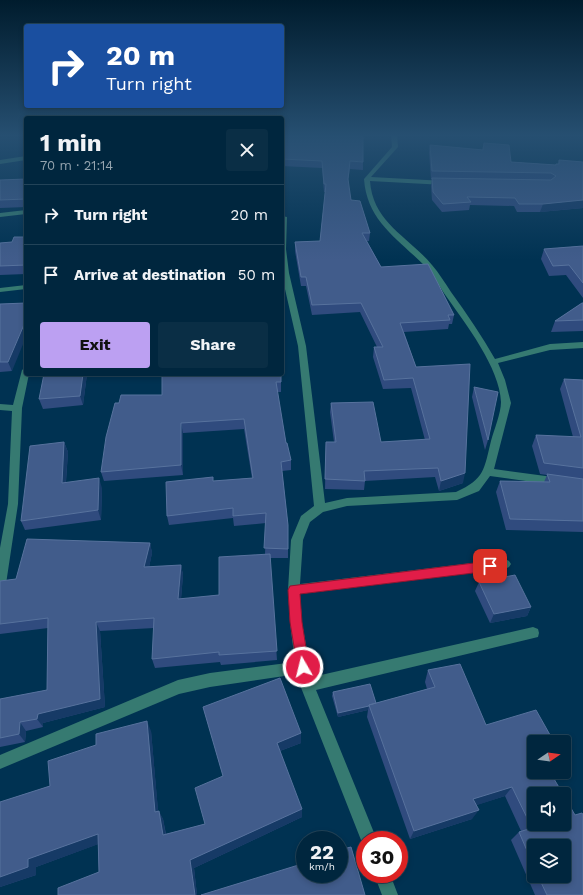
<!DOCTYPE html>
<meta charset="utf-8">
<style>
:root{--surface:#00263e;--page:#0a2e45;--text:#f1f3f6;--muted:#95a5b0;--line:#224358;--accent:#bca0f2}
body{margin:0;font-family:"Work Sans",sans-serif;background:var(--page);color:var(--text);height:100vh;display:flex;flex-direction:column;font-size:15px;white-space:nowrap}
*{box-sizing:border-box;margin:0}
p{font-size:13px;color:var(--muted)}
.icon{flex:none;width:22px;height:22px;fill:none;stroke:currentColor;stroke-width:2;stroke-linecap:round;stroke-linejoin:round}
.map{position:relative;flex:1;overflow:hidden}
.details{position:absolute;left:24px;top:116px;width:260px;height:260px;display:flex;flex-direction:column;background:var(--surface);border-radius:4px;box-shadow:0 2px 6px #0003,0 0 0 1px var(--line)}
.details>*{flex:none}
.banner{position:absolute;left:24px;top:24px;width:260px;height:84px;border-radius:4px;box-shadow:0 2px 6px #0003,0 0 0 1px var(--line);background:#1a4fa0;color:#fff;overflow:hidden}
.needle{width:26px;rotate:77deg}
.controls{position:absolute;left:527px;top:735px;display:grid;gap:8px}
.controls a{display:grid;place-items:center;width:44px;height:44px;border-radius:4px;background:var(--surface);box-shadow:0 2px 6px #0003,0 0 0 1px var(--line);font-size:20px}
.speed{position:absolute;left:296px;top:831px;display:flex;gap:8px;font-size:20px;font-weight:700;text-align:center}
.speed>*{display:grid;place-content:center;width:52px;height:52px;border-radius:50%;background:var(--surface);box-shadow:0 2px 6px #0003,0 0 0 1px var(--line);line-height:1}
.speed small{font-size:10px;font-weight:400}
.speed .limit{border:6px solid #d22;background:#fff;color:#111}
.pin{position:absolute;display:grid;place-items:center;width:34px;height:34px;color:#fff;margin:-17px;border-radius:8px;box-shadow:0 2px 6px #0006}
.me{position:absolute;width:44px;margin:-22px;rotate:352deg;stroke-linejoin:round;filter:drop-shadow(0 0 3px #0008)}
.turn{display:flex;align-items:center;gap:14px;height:84px;padding:0 16px;font-size:18px}
.turn .icon{width:52px;height:52px;stroke-width:2.5}
.turn b{display:block;font-size:28px;line-height:34px}
.round{display:grid;place-items:center;flex:none;width:42px;height:42px;border-radius:4px;background:var(--page)}
.head{display:flex;align-items:center;justify-content:space-between;height:68px;padding:0 16px}
h1{font-size:24px;font-weight:700;line-height:30px}
.primary-button{display:flex;gap:8px;margin-top:auto;padding:8px 16px}
.primary-button a{flex:1;height:46px;border-radius:4px;background:var(--accent);color:#111;font-size:16px;font-weight:700;line-height:46px;text-align:center}
.primary-button a+a{background:var(--page);color:var(--text)}
ul{padding:0;list-style:none}
li{display:flex;align-items:center;gap:12px;height:60px;padding:0 16px;border-top:1px solid var(--line)}
li div{flex:1}
li b{display:block;font-size:15px}
li em{font-style:normal}
.map>svg:first-child{display:block}
</style>
<div class="map">
<svg width="583" height="895" viewBox="0 0 583 895">
<rect width="100%" height="100%" fill="#003252"/>
<g fill="none" stroke-linecap="round" stroke-linejoin="round">
<path fill="#367a71" fill-rule="evenodd" d="M391,135H397L398,147L371,177L445,181L448,183L445,185L370,181C373,223 408,236 432,265C439,273 445,283 451,292C467,314 482,336 495,359L550,344L583,342V348L550,350L498,363L505,380L511,403L494,469L583,481V489L490,476L479,491L457,500L347,506L323,512L310,522L303,540L300,584L505,559L509,561L511,564L509,567L505,569L300,594L302,623L312,677L533,627L538,629L539,633L538,637L316,690L377,840H365V846L361,840L300,685L298,674L210,687L179,694L0,769V755L178,680L210,673L295,662L290,623L288,590L291,540L301,516L314,506L298,346L282,276V216L287,217L286,249L289,273L306,346L325,503L347,498L456,492C485,479 484,469 491,441C494,430 501,413 501,402C500,368 465,323 446,296C439,286 433,274 425,266C398,239 367,221 364,179L392,147Z
M26,156V160L0,164V160Z
M26,210V214L0,217V213Z
M26,285V289L0,292V288Z
M26,367V374H29L22,408L18,504L6,584L4,588L0,589V548L8,504L12,411L0,410V404L13,405L22,370Z
M374,874H390L398,895H382Z"/>
</g>
<path fill="#304b7e" fill-rule="evenodd" d="M484,143L511,162L555,165L556,164H558L559,160L583,162V208L540,212H517L514,206L470,205L469,210L442,212L432,200L431,186L432,179H431L429,152L430,145L482,150Z
M282,151L363,162V170L350,169L348,181L351,200L370,233L369,241H367L381,267L454,315L452,324H449L448,329L404,332L416,367L463,483L439,491L435,477L365,481L364,490L325,489L326,442H334L330,412L331,403L381,442L425,440L411,388L383,389L373,357L374,347H377L360,312L312,315L306,286H301L295,251V242L320,241L325,192H324L322,168L282,166Z
M26,179V207L0,208V180Z
M26,237V274L0,275V243L12,242Z
M583,246V298L566,275L549,276L541,259L544,249Z
M583,303V331L551,332L555,321Z
M0,304L12,371L0,372Z
M44,374H87L83,405L43,409L39,399Z
M162,374L281,382V392H277L286,443L291,460V470L282,471L288,525V558H270L277,660L221,665L220,662L155,668L152,659L154,628L100,631L105,707L43,723V727L26,731L25,742L0,747V699L47,690L48,628L0,634V581L16,579L150,543L152,553L149,567L181,565L183,575L181,599L219,595L265,554L266,523L234,526L233,518L169,525L167,516L213,481L252,478L244,429L183,433V475L104,481L101,472L119,403L162,395Z
M564,379L583,380V532L506,530L496,492L500,481L544,482L547,475L540,474L532,446L536,435L573,437L560,389Z
M474,387L488,440L485,450L472,397Z
M64,442L68,452L66,482L102,488L101,520L25,530L21,521Z
M479,582L531,607L527,616L490,623L475,591Z
M428,670L486,725L560,779L555,780L583,895H535L511,840L519,832L521,831L505,796L476,805L472,819L410,839L367,717L368,710L338,717L332,696L333,692L376,703L427,689L425,682ZM534,846L564,876H534Z
M203,707L301,733V743L280,751L302,817L194,868L197,895H58L99,872L98,844L36,867V875L0,887V802L50,786L151,731L158,811L163,819L166,834L205,824L223,776Z"/>
<path fill="#163a66" d="M583,200V208L540,212L543,204Z
M26,320V337L12,371L8,362Z
M83,374H87L83,405L80,396Z
M181,423L183,433V475L181,465Z
M64,442L68,452L65,492L62,483Z
M465,473L463,483L439,491L441,481Z
M99,478L102,488L101,520L98,510Z
M150,543L152,553L147,577L144,567Z
M181,565L183,575L180,609L178,599Z
M531,607L527,616L490,623L494,614Z
M96,622L100,631L105,707L43,723V727L37,719L38,714Z
M369,706L368,710L338,717V713Z
M147,721L151,731L159,821L155,812Z
M20,722L26,731L25,742L19,734Z
M301,733V743L277,752V743Z
M568,768L560,779L543,784L551,774L556,772H564V770Z
M512,787L505,796L468,808L473,799Z
M302,809V817L194,868L197,895H195L190,860Z
M479,810L472,819L410,839L414,831Z
M159,811L163,819L167,843L163,835Z
M98,834L104,842L36,867V875L0,887V877L28,859Z"/>
<path fill="#415c8b" stroke="#57729d" d="M283,135H363V162L350,161L348,179L351,200L360,201L370,233H362L381,267L428,264L454,315H448L450,320L400,323L416,367L470,364L465,473L441,481L438,468L364,471L365,481L325,479L326,442H336L331,403L373,402L381,442L430,439L413,378L384,380L374,347H383L361,303L312,305L306,277H301L295,242L320,241L326,184H324L322,161L282,159V151Z
M484,143L509,145L511,162L556,165V164H559V160L583,162V200L543,204H519L515,198L467,197L471,202L443,204L433,192L432,178L551,180L556,176L551,173L432,171L430,145L483,150Z
M26,179V199L0,200V180Z
M14,237H26V265L0,266V243L12,242Z
M583,246V283L569,265L553,266L544,249Z
M26,303V320L8,362H0V304Z
M582,303H583V320L555,321Z
M44,374H83L80,396L39,399Z
M162,374H281V382H276L286,443H287L291,460L281,462L288,525V549L264,548L266,513L233,516V508L167,516L166,482L213,477V481L253,478L244,419L181,423V465L101,472L106,437L115,403H119L121,395H162Z
M564,379L583,380V468L544,463L536,435L581,437Z
M474,387L498,392L488,440Z
M64,442L62,483L99,478L98,510L21,521L30,446Z
M547,474L583,479V521L510,519L500,481L550,482Z
M27,539L150,543L144,567L181,565L178,599L219,595V557L270,554L277,651L219,655V652L152,659L154,618L96,622L100,699L38,714L37,719L20,722L19,734L0,738V699L47,690L48,618L0,624V581L16,579Z
M515,575L531,607L494,614L479,582Z
M460,664L486,725L536,710L554,742H534V772H556L551,774L563,794H534V824H564V796L575,815L582,813L583,815V895H547L538,876H564V846H534V867L519,832L532,828L512,787L473,799L479,810L414,831L369,705L435,687L428,670Z
M280,678L301,733L277,743L302,809L190,860L195,895H58V888L99,872L98,834L28,859V867L0,877V802L50,786L48,761L96,745V734L147,721L155,812L159,811L163,835L205,824L195,788L223,776L203,707Z
M370,684L376,703L369,705V706L338,713L333,692Z
M564,761L568,768L564,770Z
M351,847L365,895H201L305,863V874H339V850Z"/>
<linearGradient id="sky" x2="0" y2="1"><stop stop-color="#001c2d"/><stop offset="0.52" stop-color="#264f71"/><stop offset="1" stop-color="#264f71" stop-opacity="0"/></linearGradient>
<rect width="583" height="260" fill="url(#sky)"/>
<path fill="#e11d48" stroke="#92132f" d="M490,561L494,563L495,566L494,569L490,571L300,594L302,622L309,667L307,671L303,673L298,671L290,622L288,590L290,586Z"/>
</svg>
<div class="controls">
<a><svg class="needle" viewBox="-14 -14 28 28"><path d="M0-13l5 13h-10z" fill="#e53935"/><path d="M0 13l5-13h-10z" fill="#95a5b0"/></svg></a>
<a><svg class="icon" aria-label="sound" viewBox="0 0 24 24"><path d="M4 9h4l5-4v14l-5-4H4zM17 9q2 3 0 6"/></svg></a>
<a><svg class="icon" aria-label="layers" viewBox="0 0 24 24"><path d="M12 4l9 5-9 5-9-5zM3 14l9 5 9-5"/></svg></a>
</div>
<div class="speed"><div>22<small>km/h</small></div><div class="limit">30</div></div>
<div class="pin" style="left:490px;top:566px;background:#d93025"><svg class="icon" aria-label="arrive" viewBox="0 0 24 24"><path d="M6 21V4h12l-3 4 3 4H6"/></svg></div>
<svg class="me" style="left:303px;top:667px" viewBox="-20 -20 40 40"><circle r="17" fill="#e11d48" stroke="#fff" stroke-width="3"/><path d="M0-11L8 9 0 5-8 9z" fill="#fff"/></svg>
<div class="banner">
<div class="turn"><svg class="icon" aria-label="right" viewBox="0 0 24 24"><path d="M7 20v-9h11M14 6l5 5-5 5"/></svg><div><b>20 m</b>Turn right</div></div>
</div>
<section class="details">
<div class="head"><div><h1>1 min</h1><p>70 m · 21:14</p></div><a class="round"><svg class="icon" aria-label="close" viewBox="0 0 24 24"><path d="M6 6l12 12M18 6L6 18"/></svg></a></div>
<ul>
<li><svg class="icon" aria-label="right" viewBox="0 0 24 24"><path d="M7 20v-9h11M14 6l5 5-5 5"/></svg><div><b>Turn right</b></div><em>20 m</em></li>
<li><svg class="icon" aria-label="arrive" viewBox="0 0 24 24"><path d="M6 21V4h12l-3 4 3 4H6"/></svg><div><b>Arrive at destination</b></div><em>50 m</em></li>
</ul>
<div class="primary-button"><a>Exit</a><a>Share</a></div>
</section>
</div>
